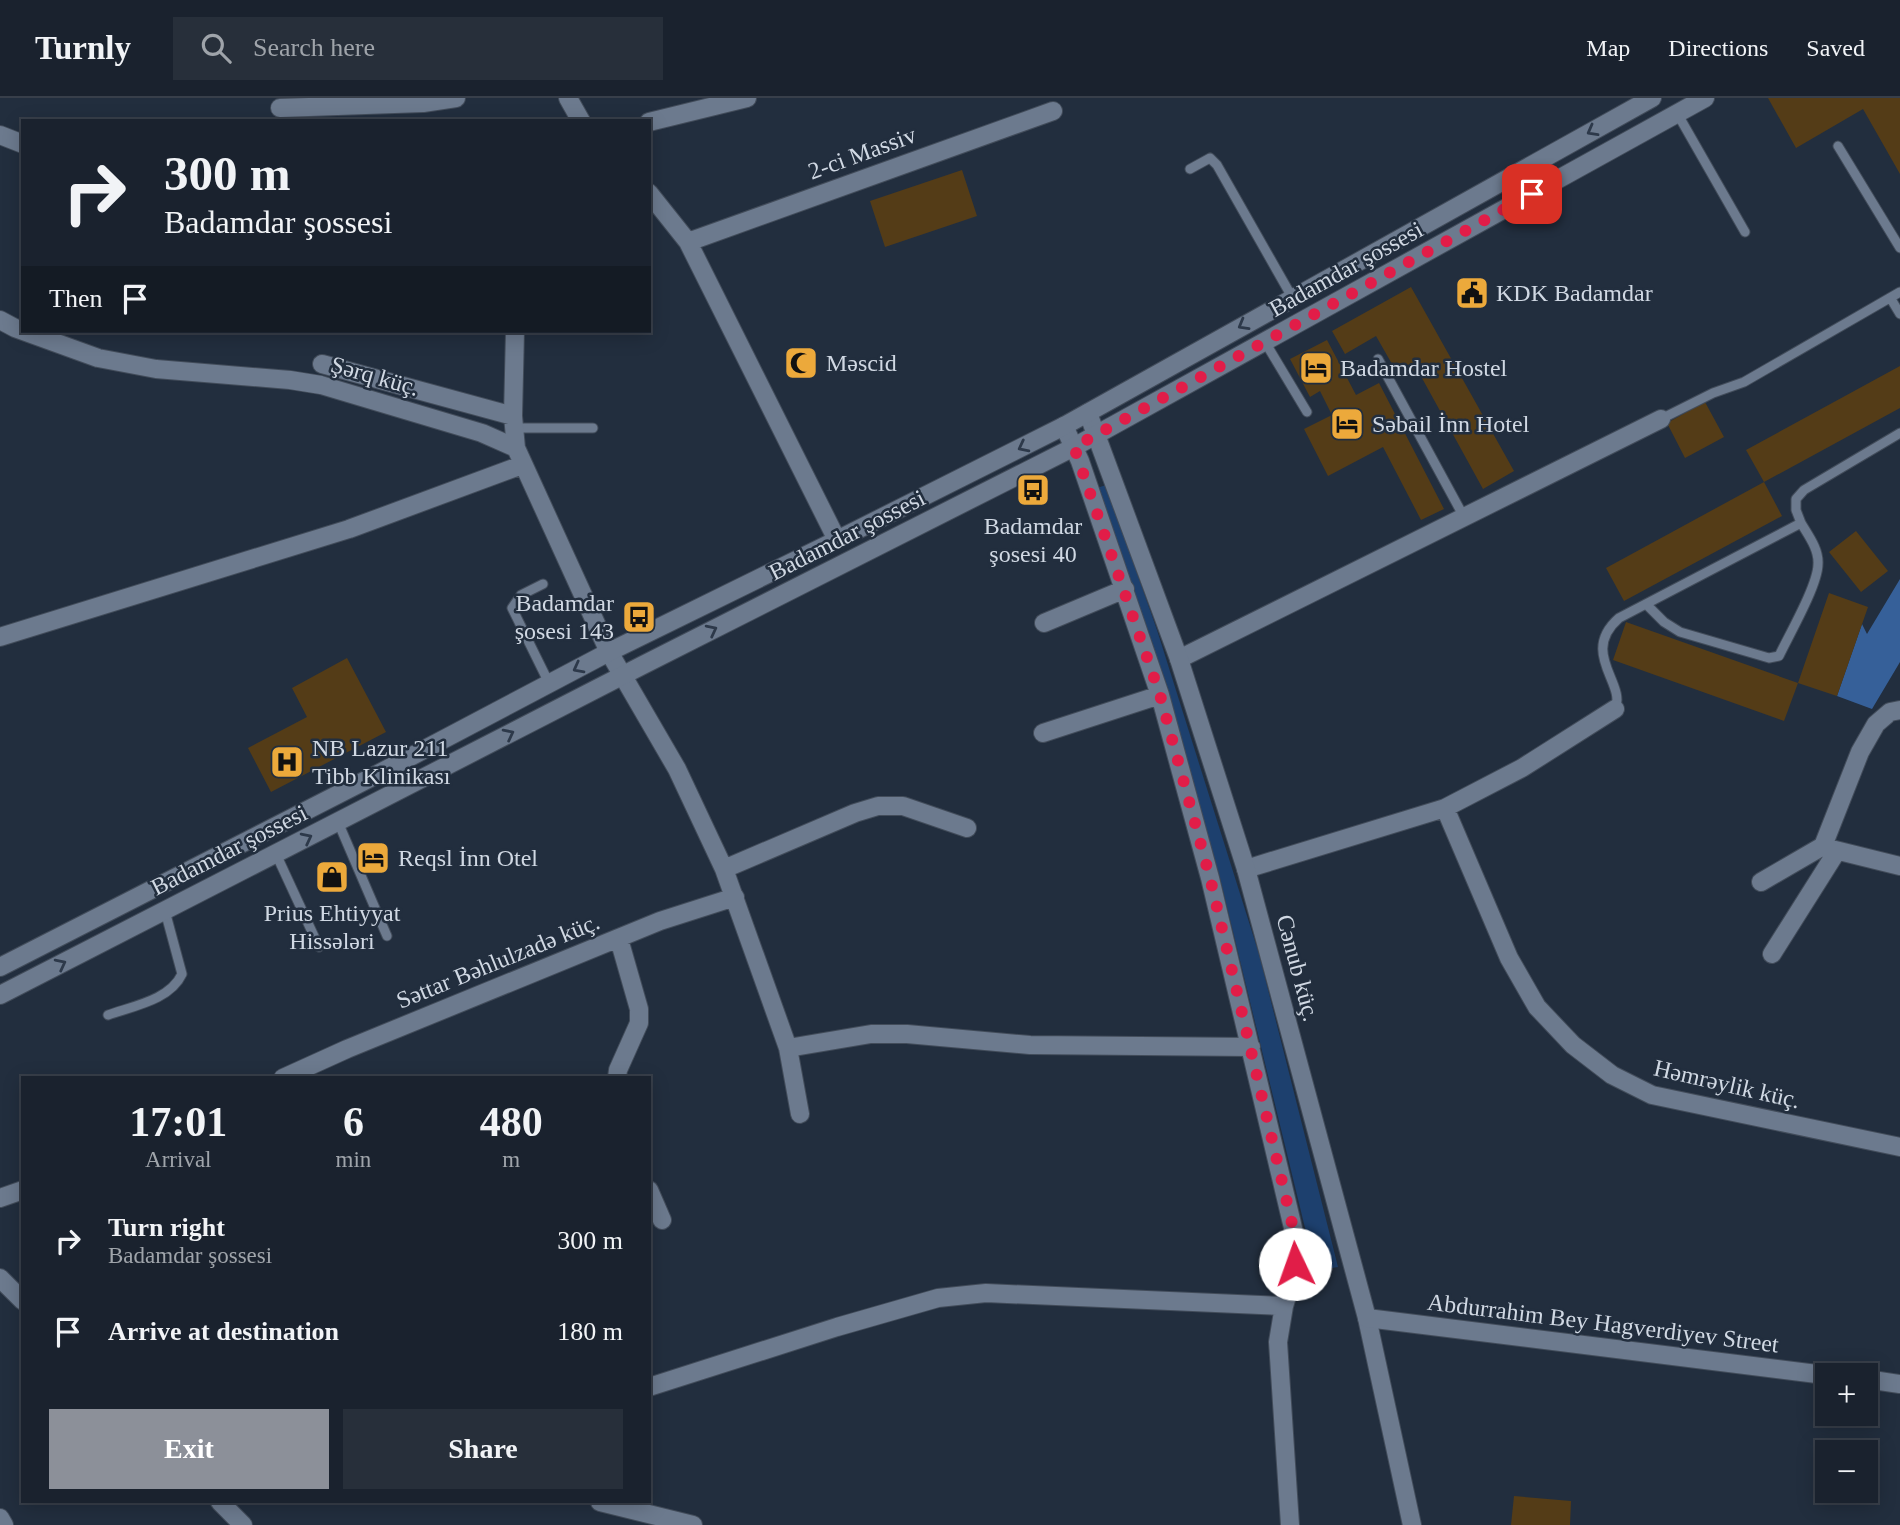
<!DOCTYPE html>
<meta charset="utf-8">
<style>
:root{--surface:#1a222e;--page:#272f3a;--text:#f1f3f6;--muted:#9fa4aa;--line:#383f4a;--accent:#8c9099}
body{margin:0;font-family:"Times New Roman",serif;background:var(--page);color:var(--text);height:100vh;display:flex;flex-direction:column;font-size:26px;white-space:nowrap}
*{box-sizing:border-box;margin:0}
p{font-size:23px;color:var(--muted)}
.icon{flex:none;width:38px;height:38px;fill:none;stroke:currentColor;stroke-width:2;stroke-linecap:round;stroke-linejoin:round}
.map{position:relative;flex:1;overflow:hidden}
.drawer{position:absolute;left:21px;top:978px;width:630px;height:427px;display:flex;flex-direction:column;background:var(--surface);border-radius:0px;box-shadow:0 4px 18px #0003,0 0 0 2px var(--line)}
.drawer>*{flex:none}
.hud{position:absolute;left:21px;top:21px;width:630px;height:214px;border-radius:0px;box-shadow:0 4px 18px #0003,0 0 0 2px var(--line);background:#1a222e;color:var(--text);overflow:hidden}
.fabs{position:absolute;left:1815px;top:1265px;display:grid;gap:14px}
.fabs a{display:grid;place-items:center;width:63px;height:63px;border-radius:0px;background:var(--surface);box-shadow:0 4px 18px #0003,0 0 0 2px var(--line);font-size:35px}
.pin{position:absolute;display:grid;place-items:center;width:60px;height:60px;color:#fff;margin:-30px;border-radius:14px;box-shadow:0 4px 10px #0006}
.me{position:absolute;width:77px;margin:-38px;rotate:357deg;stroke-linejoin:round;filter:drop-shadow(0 0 5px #0008)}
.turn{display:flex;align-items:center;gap:24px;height:147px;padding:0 28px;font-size:32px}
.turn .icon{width:91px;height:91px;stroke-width:2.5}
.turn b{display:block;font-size:49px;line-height:60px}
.then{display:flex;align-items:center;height:66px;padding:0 28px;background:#0003;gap:14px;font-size:26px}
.eta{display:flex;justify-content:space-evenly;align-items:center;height:119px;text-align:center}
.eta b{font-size:42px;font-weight:800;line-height:49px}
.action{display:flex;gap:14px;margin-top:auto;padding:14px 28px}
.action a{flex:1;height:80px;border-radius:0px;background:var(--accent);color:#fff;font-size:28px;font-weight:800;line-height:80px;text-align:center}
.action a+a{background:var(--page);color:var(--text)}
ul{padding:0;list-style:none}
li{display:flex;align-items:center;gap:21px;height:91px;padding:0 28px}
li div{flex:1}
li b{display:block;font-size:26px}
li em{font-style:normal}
header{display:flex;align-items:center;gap:42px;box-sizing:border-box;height:98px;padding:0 35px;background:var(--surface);border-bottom:2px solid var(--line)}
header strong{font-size:33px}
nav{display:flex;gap:38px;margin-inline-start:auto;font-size:24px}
.search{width:490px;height:63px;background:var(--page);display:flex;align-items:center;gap:18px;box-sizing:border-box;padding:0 24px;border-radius:0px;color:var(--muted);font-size:26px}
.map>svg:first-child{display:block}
</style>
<header>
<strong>Turnly</strong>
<div class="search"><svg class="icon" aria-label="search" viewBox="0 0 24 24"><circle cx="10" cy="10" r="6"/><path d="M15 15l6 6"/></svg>Search here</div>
<nav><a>Map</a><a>Directions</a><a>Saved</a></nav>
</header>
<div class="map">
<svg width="1900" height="1427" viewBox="0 0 1900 1427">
<rect width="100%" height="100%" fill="#222e3e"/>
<path fill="#1d406e" d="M1106,387L1157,532L1259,856L1338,1169L1309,1174L1307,1138L1219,776L1152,544L1097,390Z"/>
<path fill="#366099" d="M1900,481V564L1872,611L1837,598L1862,526L1867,536Z"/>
<path fill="#543c17" d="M1768,0H1900V76L1863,11L1796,50Z
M962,72L977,118L885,149L870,103Z
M1411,189L1514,373L1483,391L1417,271L1400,280L1376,238L1345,256L1332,233Z
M1327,242L1356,297L1379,285L1444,411L1421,422L1383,349L1328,378L1304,331L1332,317L1320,293L1310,299L1290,261Z
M1900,268V310L1764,384L1782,418L1624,503L1606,470L1764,384L1746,352Z
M1705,304L1724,339L1685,360L1667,325Z
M1856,433L1888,473L1861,494L1829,454Z
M1829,495L1868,509L1837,598L1798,585Z
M1626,524L1798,585L1784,623L1613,562Z
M347,560L386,634L271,694L248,650L307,619L292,590Z
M1514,1398L1571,1403L1570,1427H1511Z"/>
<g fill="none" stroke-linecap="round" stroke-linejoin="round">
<defs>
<path id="service" d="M1677,15L1745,134
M1838,48L1900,150
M1190,71L1210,60L1217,67L1292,199
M1891,201L1900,216
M1265,244L1307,314
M1378,261L1464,419
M1661,321L1713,295L1744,284L1900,194
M516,330H593
M543,486L521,497L512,510L549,585
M1647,507L1664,524L1680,534L1769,560L1779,558C1789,537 1818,487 1818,466C1819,451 1808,437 1801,425
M1615,611C1627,586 1579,555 1619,520L1801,425L1796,412V401L1804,392L1900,335
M338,724L387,838
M276,756L319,849
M108,917C133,908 170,902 182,876L165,813"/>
<path id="minor" d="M568,0L581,23
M280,10L423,5L456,0
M649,24L747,0
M0,37L23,46
M649,95L688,144L837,442
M688,144L1053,13
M0,222L15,230L98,260L156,271L290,282L321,287L482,335L516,350L609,554L677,671L724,771L788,950L800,1016
M515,233L513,318L516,350
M322,266L513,318
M1064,328L1080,363L1160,597L1210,780L1298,1151L1292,1182L1284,1208L1278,1244L1290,1427
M1044,525L1125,491
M0,539L349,431L522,367
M1179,561L1661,321
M1043,635L1160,597
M1445,710L1509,860L1537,909L1573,947L1612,977L1652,997L1900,1049
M1827,750L1900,768
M724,771L855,715L878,708H903L967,730
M1246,771L1445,710L1522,670L1615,611
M1761,784L1823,748L1860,654L1876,626L1890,614L1900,612
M1772,856L1837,753
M788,950L871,936H907L1030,947L1251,949
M283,980L347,951L660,823L735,799
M617,980L618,972L639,925V911L619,841
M649,1092L662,1122
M0,1100L23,1092
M0,1180L23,1203
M1367,1220L1412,1427
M649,1289L837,1229L938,1200L986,1195L1284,1208
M220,1404L243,1427
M600,1404L693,1427
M0,1420L4,1427"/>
<path id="tertiary" d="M1088,315L1179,561L1246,771L1367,1220L1833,1278
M1866,1281L1900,1286"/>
<path id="secondary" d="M0,869L374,678L609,554L837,442L1064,328L1652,0
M0,897L643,567L1074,349L1705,0"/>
</defs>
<use href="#service" stroke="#424c5a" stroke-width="11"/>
<use href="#minor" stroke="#424c5a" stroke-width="20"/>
<use href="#tertiary" stroke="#424c5a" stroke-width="20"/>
<use href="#secondary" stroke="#424c5a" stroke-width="20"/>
<use href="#service" stroke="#6c7a8e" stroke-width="9"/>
<use href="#minor" stroke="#6c7a8e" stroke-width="18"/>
<use href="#tertiary" stroke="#6c7a8e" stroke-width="18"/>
<use href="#secondary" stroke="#6c7a8e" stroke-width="18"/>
</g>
<defs><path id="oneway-chevron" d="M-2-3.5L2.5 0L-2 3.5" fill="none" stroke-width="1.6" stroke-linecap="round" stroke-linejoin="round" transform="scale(1.75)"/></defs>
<g stroke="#2d394a">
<use href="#oneway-chevron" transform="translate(1592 33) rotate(151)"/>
<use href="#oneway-chevron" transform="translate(1243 227) rotate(150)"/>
<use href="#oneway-chevron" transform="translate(1023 349) rotate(153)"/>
<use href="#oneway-chevron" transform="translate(712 532) rotate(-27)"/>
<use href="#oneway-chevron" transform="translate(578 570) rotate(152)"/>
<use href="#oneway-chevron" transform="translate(509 636) rotate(-27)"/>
<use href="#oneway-chevron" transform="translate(307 740) rotate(-27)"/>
<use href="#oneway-chevron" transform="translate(61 866) rotate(-27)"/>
</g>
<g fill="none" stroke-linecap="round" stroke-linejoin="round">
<path stroke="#e11d48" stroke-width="12" stroke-dasharray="0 21.6" d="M1295,1166L1298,1151L1210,780L1160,597L1074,349L1532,96"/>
</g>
<defs>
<symbol id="civic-square" viewBox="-11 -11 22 22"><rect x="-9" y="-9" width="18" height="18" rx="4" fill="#eca93b" stroke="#222e3e"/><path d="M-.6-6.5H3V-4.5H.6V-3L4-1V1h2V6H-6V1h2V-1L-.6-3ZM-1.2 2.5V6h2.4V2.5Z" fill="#111"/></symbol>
<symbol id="mosque-square" viewBox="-11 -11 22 22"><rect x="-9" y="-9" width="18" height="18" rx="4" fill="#eca93b" stroke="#222e3e"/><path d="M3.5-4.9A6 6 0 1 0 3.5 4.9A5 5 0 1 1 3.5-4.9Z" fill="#111"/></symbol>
<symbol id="hotel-square" viewBox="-11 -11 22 22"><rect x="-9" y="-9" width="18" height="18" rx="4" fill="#eca93b" stroke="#222e3e"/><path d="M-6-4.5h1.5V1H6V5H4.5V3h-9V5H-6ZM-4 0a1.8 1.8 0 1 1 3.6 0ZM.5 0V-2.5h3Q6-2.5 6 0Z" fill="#111"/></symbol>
<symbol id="bus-square" viewBox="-11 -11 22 22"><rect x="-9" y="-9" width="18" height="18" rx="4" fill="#eca93b" stroke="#222e3e"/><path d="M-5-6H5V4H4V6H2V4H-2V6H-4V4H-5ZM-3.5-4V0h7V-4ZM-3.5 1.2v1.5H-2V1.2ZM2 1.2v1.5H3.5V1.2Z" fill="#111"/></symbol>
<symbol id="hospital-square" viewBox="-11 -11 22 22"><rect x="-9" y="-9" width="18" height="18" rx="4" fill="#eca93b" stroke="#222e3e"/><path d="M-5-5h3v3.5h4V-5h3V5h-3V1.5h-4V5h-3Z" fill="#111"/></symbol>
<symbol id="shop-square" viewBox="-11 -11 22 22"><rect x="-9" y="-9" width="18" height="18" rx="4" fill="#eca93b" stroke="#222e3e"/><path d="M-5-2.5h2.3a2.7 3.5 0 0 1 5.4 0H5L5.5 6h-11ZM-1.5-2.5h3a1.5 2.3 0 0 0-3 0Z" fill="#111"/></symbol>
</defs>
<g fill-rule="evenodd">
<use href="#civic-square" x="1453" y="176" width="38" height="38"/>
<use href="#mosque-square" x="782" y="246" width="38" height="38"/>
<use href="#hotel-square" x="1297" y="251" width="38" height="38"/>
<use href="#hotel-square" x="1328" y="307" width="38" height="38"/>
<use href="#bus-square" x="1014" y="373" width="38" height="38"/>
<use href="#bus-square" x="620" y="500" width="38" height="38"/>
<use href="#hospital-square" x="268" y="645" width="38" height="38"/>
<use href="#hotel-square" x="354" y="741" width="38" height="38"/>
<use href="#shop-square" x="313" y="760" width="38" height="38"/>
</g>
<g text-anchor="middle" stroke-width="5" stroke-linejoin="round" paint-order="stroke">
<g font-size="24" fill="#d0d8e3" stroke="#222e3e">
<text transform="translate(862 55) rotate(-20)" y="8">2-ci Massiv</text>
<text transform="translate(1346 171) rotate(-29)" y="8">Badamdar şossesi</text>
<text transform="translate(375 278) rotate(16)" y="8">Şərq küç.</text>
<text transform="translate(847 437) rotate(-27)" y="8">Badamdar şossesi</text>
<text transform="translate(229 752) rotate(-27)" y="8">Badamdar şossesi</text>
<text transform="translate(498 863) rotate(-22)" y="8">Səttar Bəhlulzadə küç.</text>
<text transform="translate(1298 870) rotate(75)" y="8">Cənub küç.</text>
<text transform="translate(1727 986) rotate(13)" y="8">Həmrəylik küç.</text>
<text transform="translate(1603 1225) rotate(7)" y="8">Abdurrahim Bey Hagverdiyev Street</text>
</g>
<g font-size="24" fill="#d0d8e3" stroke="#222e3e" text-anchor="start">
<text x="1496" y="203">KDK Badamdar</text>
<text x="826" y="273">Məscid</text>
<text x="1340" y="278">Badamdar Hostel</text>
<text x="1372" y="334">Səbail İnn Hotel</text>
<text x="1033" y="436" text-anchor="middle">Badamdar<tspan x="1033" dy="28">şosesi 40</tspan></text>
<text x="614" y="513" text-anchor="end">Badamdar<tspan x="614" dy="28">şosesi 143</tspan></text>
<text x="312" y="658">NB Lazur 211<tspan x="312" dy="28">Tibb Klinikası</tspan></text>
<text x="398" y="768">Reqsl İnn Otel</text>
<text x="332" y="823" text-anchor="middle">Prius Ehtiyyat<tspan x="332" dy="28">Hissәlәri</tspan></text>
</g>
</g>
</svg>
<div class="fabs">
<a>+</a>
<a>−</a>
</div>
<div class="pin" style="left:1532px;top:96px;background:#d93025"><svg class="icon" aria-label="arrive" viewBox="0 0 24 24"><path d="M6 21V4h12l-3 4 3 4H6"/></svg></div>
<svg class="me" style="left:1295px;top:1166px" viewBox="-20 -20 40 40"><circle r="19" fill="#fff"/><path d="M0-13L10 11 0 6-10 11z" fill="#e11d48"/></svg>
<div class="hud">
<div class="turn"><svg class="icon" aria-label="right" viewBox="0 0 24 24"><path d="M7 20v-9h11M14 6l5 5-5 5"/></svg><div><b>300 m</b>Badamdar şossesi</div></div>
<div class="then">Then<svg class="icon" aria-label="arrive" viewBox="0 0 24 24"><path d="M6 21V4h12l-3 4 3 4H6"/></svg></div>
</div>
<section class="drawer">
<div class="eta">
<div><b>17:01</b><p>Arrival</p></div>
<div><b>6</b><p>min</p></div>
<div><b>480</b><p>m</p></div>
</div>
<ul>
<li><svg class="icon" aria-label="right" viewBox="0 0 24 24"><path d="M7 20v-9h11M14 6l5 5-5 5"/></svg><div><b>Turn right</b><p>Badamdar şossesi</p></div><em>300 m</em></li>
<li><svg class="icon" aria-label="arrive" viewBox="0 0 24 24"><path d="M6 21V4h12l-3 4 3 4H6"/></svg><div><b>Arrive at destination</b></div><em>180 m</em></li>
</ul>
<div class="action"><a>Exit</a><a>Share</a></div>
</section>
</div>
